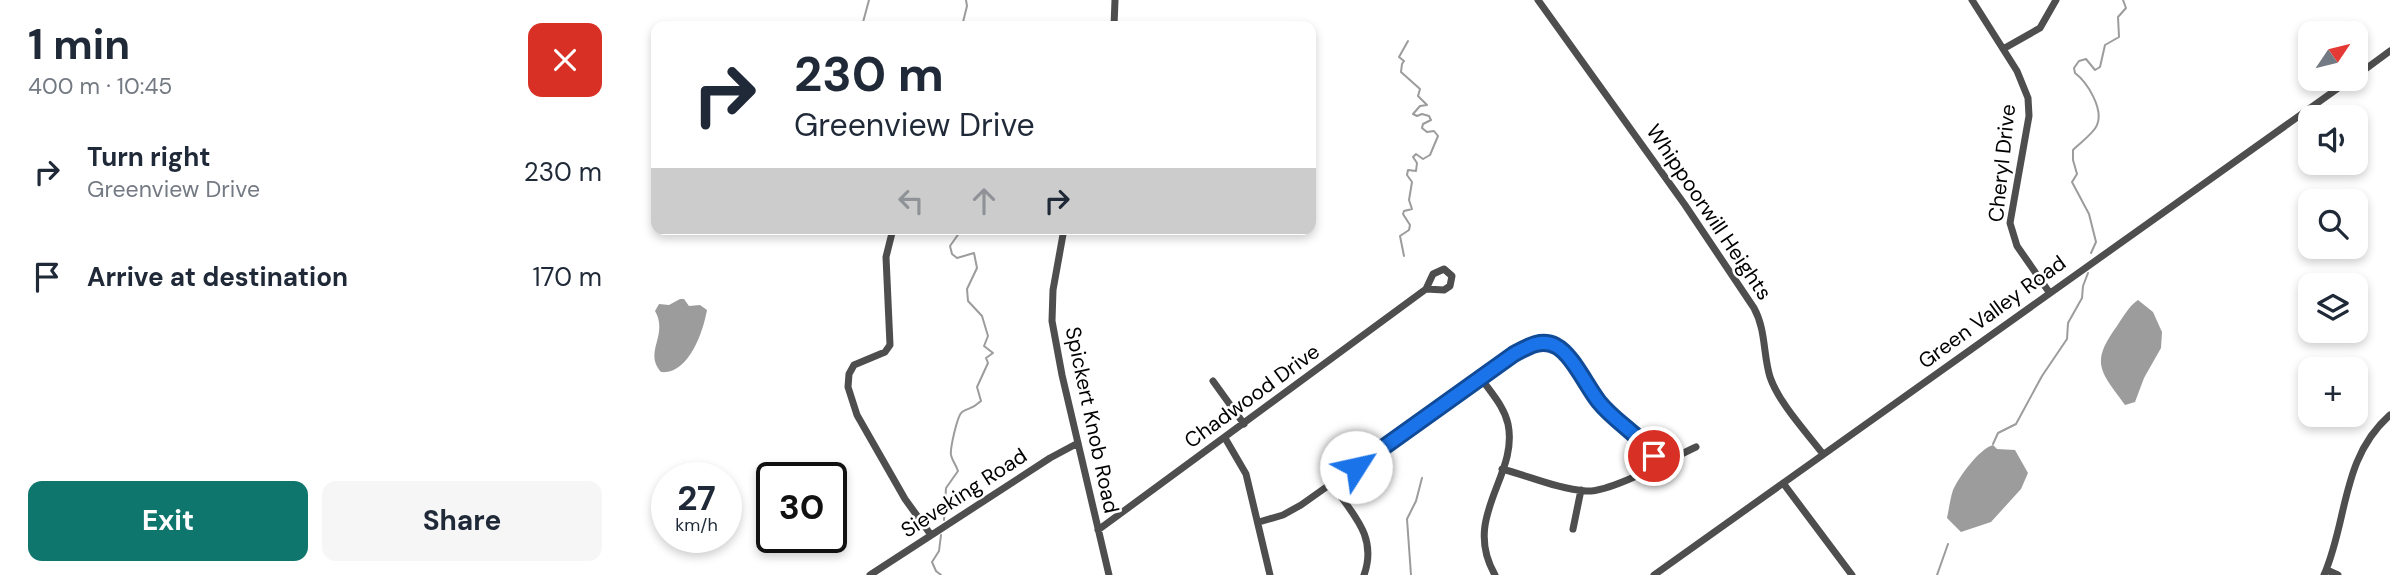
<!DOCTYPE html>
<meta charset="utf-8">
<style>
:root{--surface:#fff;--page:#f6f6f7;--text:#1f2937;--muted:#747a83;--accent:#0f766e}
body{margin:0;font-family:"DM Sans",sans-serif;background:var(--page);color:var(--text);height:100vh;display:flex;flex-direction:column;font-size:26px;white-space:nowrap}
*{box-sizing:border-box;margin:0}
p{font-size:23px;color:var(--muted)}
.icon{flex:none;width:38px;height:38px;fill:none;stroke:currentColor;stroke-width:2;stroke-linecap:round;stroke-linejoin:round}
.map{position:relative;flex:1;overflow:hidden}
.sheet{display:flex;flex-direction:column;background:var(--surface);width:630px}
.sheet>*{flex:none}
.banner{position:absolute;left:21px;top:21px;width:665px;height:214px;border-radius:14px;box-shadow:0 4px 10px #0003;background:#fff;color:var(--text);overflow:hidden}
.needle{width:46px;rotate:55deg}
.controls{position:absolute;left:1668px;top:21px;display:grid;gap:14px}
.controls a{display:grid;place-items:center;width:70px;height:70px;border-radius:14px;background:var(--surface);box-shadow:0 4px 10px #0003;font-size:35px}
.speed{position:absolute;left:21px;top:462px;display:flex;gap:14px;font-size:35px;font-weight:700;text-align:center}
.speed>*{display:grid;place-content:center;width:91px;height:91px;border-radius:50%;background:var(--surface);box-shadow:0 4px 10px #0003;line-height:1}
.speed small{font-size:18px;font-weight:400}
.speed .limit{border:4px solid #111;border-radius:10px;background:#fff;color:#111}
.pin{position:absolute;display:grid;place-items:center;width:60px;height:60px;color:#fff;margin:-30px;border:4px solid #fff;border-radius:50%;box-shadow:0 2px 7px #0007}
.me{position:absolute;width:77px;margin:-38px;rotate:55deg;stroke-linejoin:round;filter:drop-shadow(0 0 5px #0008)}
.turn{display:flex;align-items:center;gap:24px;height:147px;padding:0 28px;font-size:32px}
.turn .icon{width:91px;height:91px;stroke-width:2.5}
.turn b{display:block;font-size:49px;line-height:60px}
.lanes{display:flex;align-items:center;height:66px;padding:0 28px;background:#0003;justify-content:center;gap:35px;direction:ltr}
.lanes .off{opacity:.35}
.round{display:grid;place-items:center;flex:none;width:74px;height:74px;border-radius:14px;background:var(--page)}
.head{display:flex;align-items:center;justify-content:space-between;height:119px;padding:0 28px}
h1{font-size:42px;font-weight:700;line-height:52px}
.action{display:flex;gap:14px;margin-top:auto;padding:14px 28px}
.action a{flex:1;height:80px;border-radius:14px;background:var(--accent);color:#fff;font-size:28px;font-weight:700;line-height:80px;text-align:center}
.action a+a{background:var(--page);color:var(--text)}
ul{padding:0;list-style:none}
li{display:flex;align-items:center;gap:21px;height:105px;padding:0 28px}
li div{flex:1}
li b{display:block;font-size:26px}
li em{font-style:normal}
main{display:flex;flex:1;min-height:0}
.map>svg:first-child{display:block}
</style>
<main>
<section class="sheet">
<div class="head"><div><h1>1 min</h1><p>400 m · 10:45</p></div><a class="round" style="background:#d93025;color:#fff"><svg class="icon" aria-label="close" viewBox="0 0 24 24"><path d="M6 6l12 12M18 6L6 18"/></svg></a></div>
<ul>
<li><svg class="icon" aria-label="right" viewBox="0 0 24 24"><path d="M7 20v-9h11M14 6l5 5-5 5"/></svg><div><b>Turn right</b><p>Greenview Drive</p></div><em>230 m</em></li>
<li><svg class="icon" aria-label="arrive" viewBox="0 0 24 24"><path d="M6 21V4h12l-3 4 3 4H6"/></svg><div><b>Arrive at destination</b></div><em>170 m</em></li>
</ul>
<div class="action"><a>Exit</a><a>Share</a></div>
</section>
<div class="map">
<svg width="1760" height="575" viewBox="0 0 1760 575">
<rect width="100%" height="100%" fill="#fff"/>
<path fill="#9c9c9c" d="M50,299H54L59,306L70,305L77,310C73,333 58,375 31,372C13,352 39,335 25,311L29,304L39,305Z
M1508,300L1523,312L1532,332L1531,348L1514,378L1505,402L1495,405C1470,371 1460,363 1487,326C1493,317 1499,306 1508,300Z
M1363,445L1367,449L1385,450L1398,473L1391,489L1361,522L1331,532L1317,518C1319,509 1320,499 1323,490C1329,477 1349,449 1363,445Z"/>
<g fill="none" stroke-linecap="round" stroke-linejoin="round">
<path stroke="#9c9c9c" stroke-width="2" d="M232,26L239,0
M332,26L337,6L336,0
M1461,253L1466,242L1459,214L1442,182L1447,174L1443,160V150C1450,143 1464,133 1467,125C1474,109 1457,82 1445,73L1444,68L1449,61L1456,59L1465,70L1470,67L1475,45L1489,37L1488,17L1496,8L1493,0
M774,256L770,236L779,230L780,225L773,214L774,211L782,209L779,200L782,182L777,175L778,170L786,171L787,163L783,157L786,154L793,159L800,155L808,136L804,131L797,132L792,128L793,124L801,120L799,116L792,114L787,116L783,114L790,106L797,105L788,96L790,89L771,72L772,64L774,61L769,57L778,41
M1363,444L1368,433L1386,424L1412,376L1437,339L1438,323L1452,298L1453,286L1458,273
M314,520L316,488L328,471C326,465 322,460 321,455C320,449 327,416 332,412C340,407 341,410 351,401L347,387L358,363L356,358L363,353L354,346L358,336L352,316L338,301L337,289L347,268L344,253L327,258L322,254L320,246L332,229
M311,575L306,571L302,562L309,551L311,535
M781,575L777,519L786,501L792,478
M1307,575L1318,544"/>
<path stroke="#4e4e4e" stroke-width="7" d="M908,0L1055,205L1124,308C1136,330 1133,354 1140,377C1149,403 1176,432 1193,454
M1342,0L1387,71L1398,98L1399,116L1380,223L1387,246L1419,292
M484,26L485,0
M1373,49L1410,28L1426,0
M1726,76L1760,51
M263,229L256,257L260,345L255,352L224,365L219,374L218,387L227,415L275,499L301,535
M434,229L423,290L422,321L432,375L479,575
M814,269L822,276L820,286L814,290L796,289L803,274Z
M851,378C861,393 874,406 878,424C889,476 831,516 865,575
M583,381L614,424
M595,438L616,474L640,575
M872,469C899,476 928,489 956,491C980,493 1042,458 1066,447
M1153,483L1222,575
M702,484C722,514 748,536 734,575
M629,522L653,515L671,505L884,354C897,347 910,338 925,346C943,354 958,390 972,406C989,424 1023,437 1027,465
M943,529L951,490
M468,530L796,289
M1697,570L1708,575
M240,575L420,458L448,443
M1024,575L1721,79
M1694,575C1718,520 1711,458 1760,415"/>
</g>
<g fill="none" stroke-linecap="round" stroke-linejoin="round">
<defs>
<path id="route" d="M726,467L884,354C897,347 911,338 926,346C942,354 957,387 969,402C986,423 1009,434 1024,456"/>
</defs>
<use href="#route" stroke="#114b97" stroke-width="18"/>
<use href="#route" stroke="#1a73e8" stroke-width="12"/>
</g>
<g text-anchor="middle" stroke-width="5" stroke-linejoin="round" paint-order="stroke">
<g font-size="21" fill="#000" stroke="#fff">
<text transform="translate(1372 163) rotate(-84)" y="7">Cheryl Drive</text>
<text transform="translate(1079 212) rotate(56)" y="7">Whippoorwill Heights</text>
<text transform="translate(1362 312) rotate(-36)" y="7">Green Valley Road</text>
<text transform="translate(622 396) rotate(-36)" y="7">Chadwood Drive</text>
<text transform="translate(462 420) rotate(78)" y="7">Spickert Knob Road</text>
<text transform="translate(334 493) rotate(-33)" y="7">Sieveking Road</text>
</g>
</g>
</svg>
<div class="controls">
<a><svg class="needle" viewBox="-14 -14 28 28"><path d="M0-13l5 13h-10z" fill="#e53935"/><path d="M0 13l5-13h-10z" fill="#747a83"/></svg></a>
<a><svg class="icon" aria-label="sound" viewBox="0 0 24 24"><path d="M4 9h4l5-4v14l-5-4H4zM17 9q2 3 0 6"/></svg></a>
<a><svg class="icon" aria-label="search" viewBox="0 0 24 24"><circle cx="10" cy="10" r="6"/><path d="M15 15l6 6"/></svg></a>
<a><svg class="icon" aria-label="layers" viewBox="0 0 24 24"><path d="M12 4l9 5-9 5-9-5zM3 14l9 5 9-5"/></svg></a>
<a>+</a>
</div>
<div class="speed"><div>27<small>km/h</small></div><div class="limit">30</div></div>
<div class="pin" style="left:1024px;top:456px;background:#d93025"><svg class="icon" aria-label="arrive" viewBox="0 0 24 24"><path d="M6 21V4h12l-3 4 3 4H6"/></svg></div>
<svg class="me" style="left:726px;top:467px" viewBox="-20 -20 40 40"><circle r="19" fill="#fff"/><path d="M0-13L10 11 0 6-10 11z" fill="#1a73e8"/></svg>
<div class="banner">
<div class="turn"><svg class="icon" aria-label="right" viewBox="0 0 24 24"><path d="M7 20v-9h11M14 6l5 5-5 5"/></svg><div><b>230 m</b>Greenview Drive</div></div>
<div class="lanes"><svg class="icon off" aria-label="left" viewBox="0 0 24 24"><path d="M17 20v-9H6M10 6l-5 5 5 5"/></svg><svg class="icon off" aria-label="ahead" viewBox="0 0 24 24"><path d="M12 20V5M6 11l6-6 6 6"/></svg><svg class="icon" aria-label="right" viewBox="0 0 24 24"><path d="M7 20v-9h11M14 6l5 5-5 5"/></svg></div>
</div>
</div>
</main>
